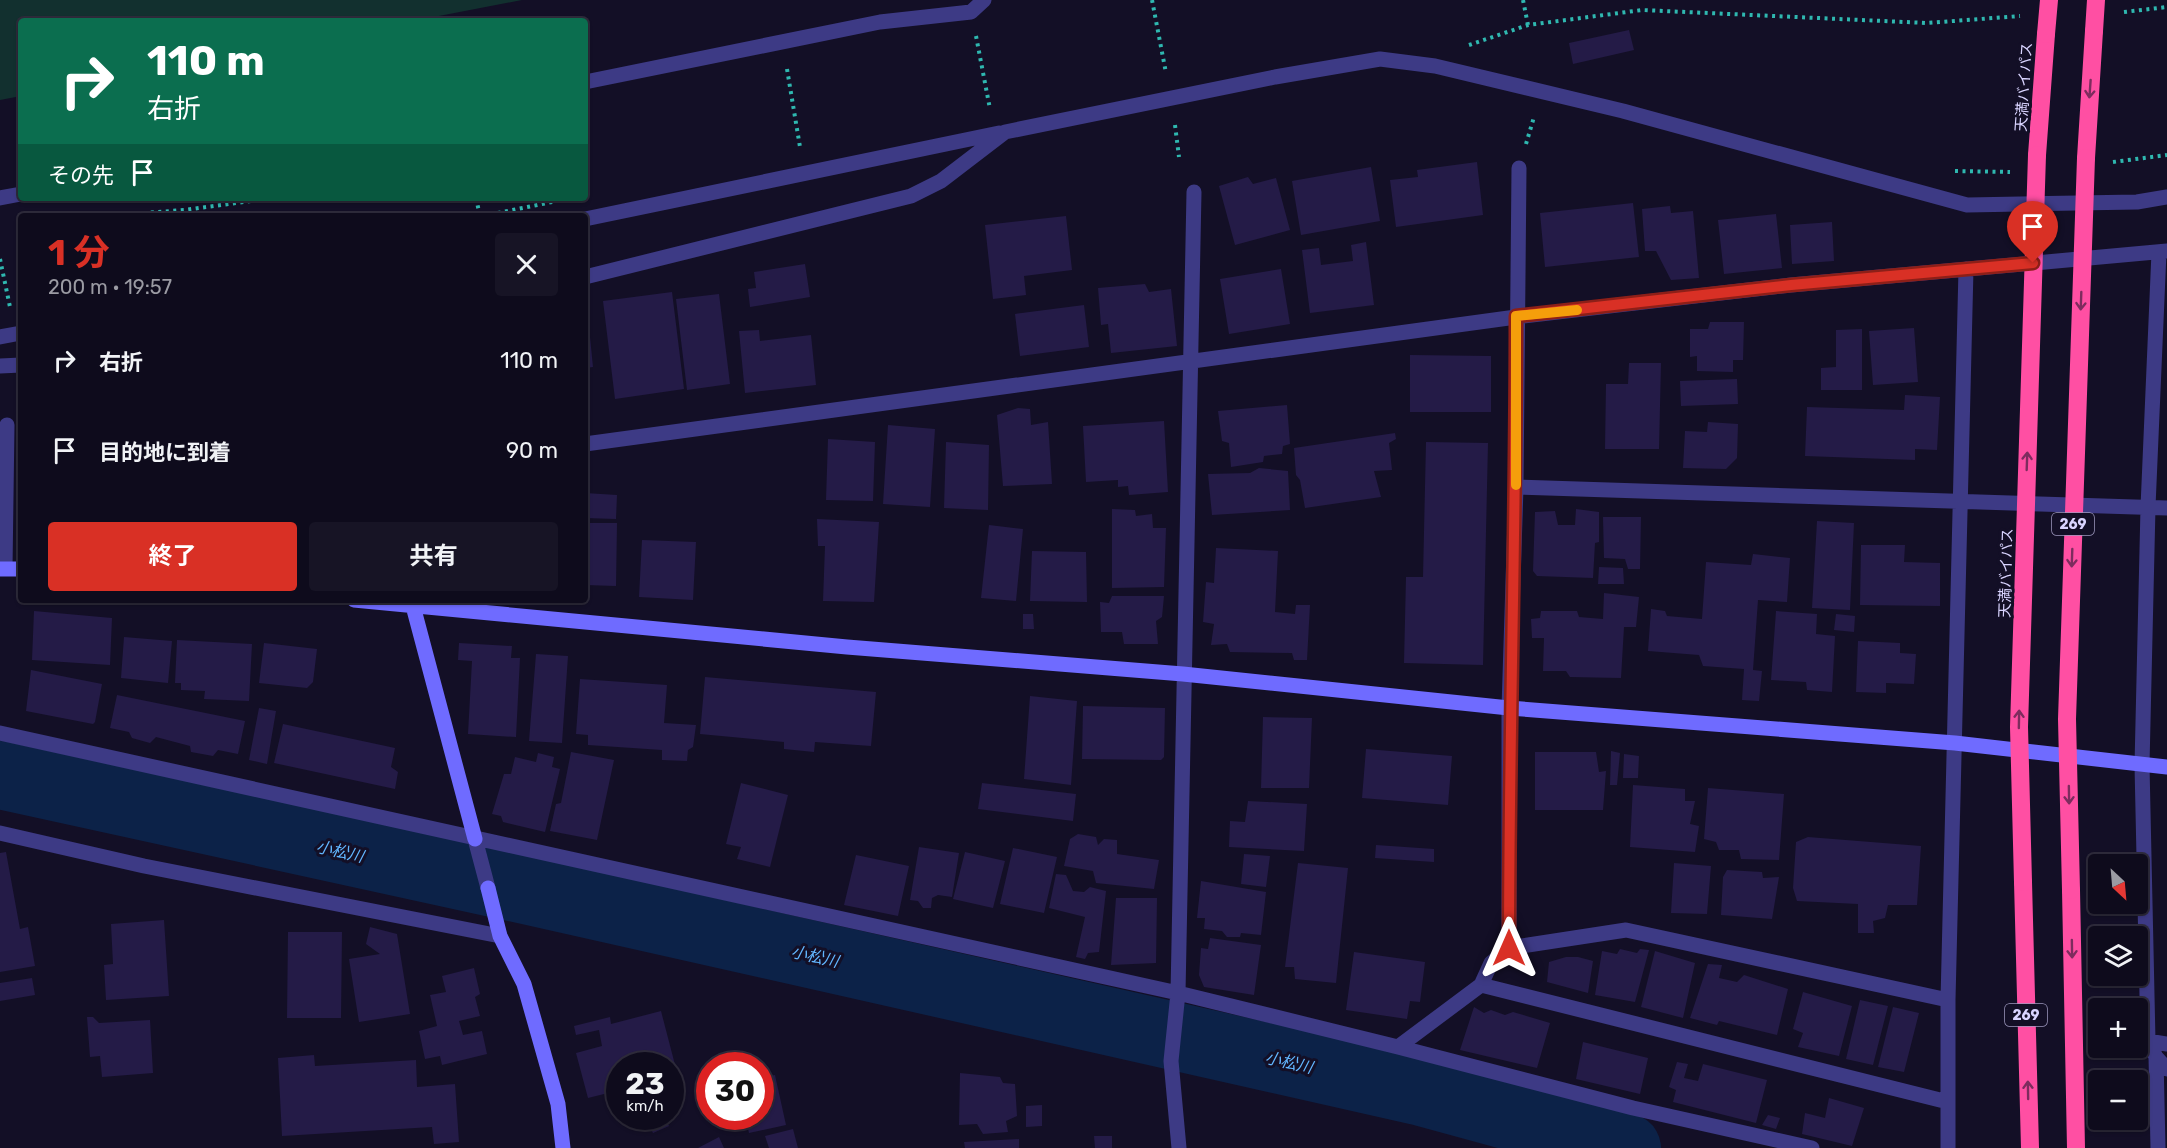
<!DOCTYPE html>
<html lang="ja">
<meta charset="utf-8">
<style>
:root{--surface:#0e0b1c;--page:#171425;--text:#f1f3f6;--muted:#9b9ba3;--line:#2e2b3b;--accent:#d93025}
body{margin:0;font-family:Rubik,"Noto Sans JP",sans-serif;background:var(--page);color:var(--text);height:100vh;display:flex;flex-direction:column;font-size:22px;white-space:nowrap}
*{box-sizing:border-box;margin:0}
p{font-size:20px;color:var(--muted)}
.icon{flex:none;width:33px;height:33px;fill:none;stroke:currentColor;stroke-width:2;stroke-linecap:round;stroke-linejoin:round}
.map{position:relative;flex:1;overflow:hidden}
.side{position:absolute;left:18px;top:213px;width:570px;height:390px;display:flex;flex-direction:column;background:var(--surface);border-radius:6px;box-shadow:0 2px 4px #0004,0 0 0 2px var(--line)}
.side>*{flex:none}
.guide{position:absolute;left:18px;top:18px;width:570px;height:183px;border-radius:6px;box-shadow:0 2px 4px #0004,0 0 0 2px var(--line);background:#0b6e4f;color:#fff;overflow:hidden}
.needle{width:39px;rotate:154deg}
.controls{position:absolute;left:2088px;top:854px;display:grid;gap:12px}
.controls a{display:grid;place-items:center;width:60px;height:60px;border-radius:6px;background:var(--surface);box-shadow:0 2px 4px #0004,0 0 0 2px var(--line);font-size:30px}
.speed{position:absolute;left:606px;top:1052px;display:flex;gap:12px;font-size:30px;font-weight:700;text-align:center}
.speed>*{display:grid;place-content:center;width:78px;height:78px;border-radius:50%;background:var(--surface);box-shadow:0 2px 4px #0004,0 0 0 2px var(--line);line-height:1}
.speed small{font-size:15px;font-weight:400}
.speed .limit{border:9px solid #d22;background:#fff;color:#111}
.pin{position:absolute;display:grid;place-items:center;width:51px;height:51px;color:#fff;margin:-62px -26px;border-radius:50% 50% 50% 0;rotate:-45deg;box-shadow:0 0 6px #0007}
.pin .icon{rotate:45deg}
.me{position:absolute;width:66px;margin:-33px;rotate:0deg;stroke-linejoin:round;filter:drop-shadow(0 0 4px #0008)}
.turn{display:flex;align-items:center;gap:21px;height:126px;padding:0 30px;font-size:27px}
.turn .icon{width:78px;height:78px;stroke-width:2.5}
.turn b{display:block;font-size:42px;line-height:51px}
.then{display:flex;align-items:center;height:57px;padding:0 30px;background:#0003;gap:12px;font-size:22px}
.round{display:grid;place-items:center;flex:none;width:63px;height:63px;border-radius:6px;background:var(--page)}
.headline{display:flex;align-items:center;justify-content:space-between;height:102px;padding:0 30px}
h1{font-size:36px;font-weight:700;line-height:45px;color:var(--accent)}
.action{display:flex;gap:12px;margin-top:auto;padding:12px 30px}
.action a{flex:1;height:69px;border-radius:6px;background:var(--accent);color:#fff;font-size:24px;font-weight:700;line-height:69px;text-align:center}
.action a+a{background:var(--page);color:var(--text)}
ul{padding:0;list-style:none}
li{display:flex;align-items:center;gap:18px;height:90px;padding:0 30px}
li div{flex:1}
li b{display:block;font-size:22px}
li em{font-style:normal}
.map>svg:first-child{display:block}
</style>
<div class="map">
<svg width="2167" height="1148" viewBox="0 0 2167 1148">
<rect width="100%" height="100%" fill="#130f26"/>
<path fill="#12302f" d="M0,0H522L413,21H21V96L0,100Z"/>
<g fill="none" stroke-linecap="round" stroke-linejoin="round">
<path stroke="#0c2248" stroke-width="68" d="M0,775L530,891L1418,1091L1627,1148"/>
</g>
<path fill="#241b47" d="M1629,30L1634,50L1573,64L1569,43Z
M1477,162L1483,215L1396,227L1390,180L1418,177L1417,170Z
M1371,167L1380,221L1301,235L1292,181Z
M1248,177L1253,184L1276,178L1290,230L1235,245L1219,186Z
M1633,203L1639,257L1545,267L1540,213Z
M1670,206L1671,213L1693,211L1699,278L1671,280L1656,251H1645L1642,209Z
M1776,214L1782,268L1724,274L1718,220Z
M1066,216L1072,270L1024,276L1026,295L993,299L985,225Z
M1832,222L1834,261L1792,264L1790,225Z
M1366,242L1374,305L1310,313L1302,250L1319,248L1321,265L1353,261L1351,245Z
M805,264L810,297L750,307L748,289L756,288L754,272Z
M1281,269L1290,324L1229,334L1220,279Z
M1145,284L1149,292L1171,289L1177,346L1111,353L1108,324L1101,325L1098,288Z
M672,292L684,389L615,399L603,301Z
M719,294L730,384L687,390L676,299Z
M1084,305L1089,347L1020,356L1015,314Z
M1710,322H1744L1743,360H1733V372L1697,371V356L1690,357V329H1708Z
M1914,328L1918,382L1873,385L1869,331Z
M1862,329V390H1821V368L1836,367V330Z
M759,330L760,341L811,335L816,385L745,393L739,331Z
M585,337H590L593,367L585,368Z
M1410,355L1491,356V412H1410Z
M1629,363H1661L1659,449H1605L1606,384H1628Z
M1737,379L1738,404L1681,406L1680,381Z
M1905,395L1940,397L1937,450L1915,449V460L1805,456L1807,407L1904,410Z
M1287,405L1290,444L1283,446L1282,454L1264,456L1263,462L1231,467L1229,443L1222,441L1218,411Z
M1018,408L1030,409L1031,425L1048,422L1052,484L1003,486L997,415Z
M1164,421L1168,492L1129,495L1128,486L1118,487V480L1086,482L1083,426Z
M1708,422L1738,424L1737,458L1726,469L1683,468L1685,431L1707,432Z
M888,425L935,429L930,507L883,504Z
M1395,433L1396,439L1389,443L1392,470L1374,471L1381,497L1305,508L1300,480L1296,475L1294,448Z
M828,439L875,442L873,501L826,500Z
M946,442L989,445L988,510L944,508Z
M1426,442L1488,443L1483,665L1404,663L1406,577H1423Z
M1259,468L1288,471L1290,510L1212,515L1208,474L1250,473Z
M585,493L617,495L616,519L585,518Z
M1112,509L1135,510L1136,516L1152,514L1153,528H1166L1164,587L1112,588Z
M1576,509L1599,512V542L1595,543L1593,578L1537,576L1533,571L1535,512L1555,511L1558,525H1575Z
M1603,517H1641L1640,569H1628L1625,559L1604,558Z
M817,519L879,522L874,602L823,601L825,546H818Z
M1817,521L1854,523L1850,610L1812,608Z
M585,523H617L616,586L585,585Z
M989,525L1023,529L1016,601L981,598Z
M642,540L696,542L693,600L639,597Z
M1861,545H1905L1904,562L1940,563V606L1860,605Z
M1216,548L1278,551L1275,612L1295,614L1296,605H1310L1307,660H1294L1292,653L1230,652L1227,644L1211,645L1214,624L1203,622L1206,582L1214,583Z
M1032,551L1086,552L1087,602L1030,601Z
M1753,554L1790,558L1787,602L1758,600L1753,670L1762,671L1759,701L1742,700L1744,669L1703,666L1699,655L1648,651L1651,609L1665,611L1667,616L1702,619L1706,562L1751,565Z
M1599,567L1623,568L1624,584H1598Z
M1604,593L1639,597L1636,627H1624L1621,678L1570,677L1566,671H1543L1544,638H1532L1531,619L1540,618L1541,611H1577L1579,617L1603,619Z
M1112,596H1164L1162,617L1156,621L1158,644H1124L1122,632H1101L1100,602L1109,603Z
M34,611L112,618L110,665L32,660Z
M1776,611L1817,614L1816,634L1835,636L1832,692L1807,690L1806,682L1771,680Z
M1023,614H1033L1034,629H1023Z
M1836,614L1855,616L1854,632L1834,630Z
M124,637L172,641L168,683L121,678Z
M177,640L252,644L249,701L204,699L205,691L181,690V683H175Z
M1858,641L1900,643V653L1916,654L1914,684L1886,683V693L1856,692Z
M264,643L317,649L313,682L307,688L259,683Z
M459,643L512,646L511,658H520L516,737L468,734L472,661L458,660Z
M536,654L568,656L562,743L529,741Z
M31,670L102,684L95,722L93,724L26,711Z
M705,677L876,692L871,746L815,742L814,752L784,749V742L700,734Z
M580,679L667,685L664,723L696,725L693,747L688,750L687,761L662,760V750L588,745V735L576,734Z
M117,695L245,721L238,754L218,750L213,756L191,752L190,746L156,737L150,743L132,738L129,732L110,728Z
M1030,696L1077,701L1071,785L1024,779Z
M1083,706L1165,708L1164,757L1161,760L1082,759Z
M259,708L276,711L267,764L249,760Z
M1263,717L1312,718L1309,788H1261Z
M283,724L395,748L391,767L398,772L395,789L274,763Z
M1366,749L1452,756L1448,805L1362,798Z
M1611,751L1620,753L1617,785H1610Z
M571,752L614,760L597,840L550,831L556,804L561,803Z
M1535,752H1596L1599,772L1606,771L1603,810H1535Z
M538,753L554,757L552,767L560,769L545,832L503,822L501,816L492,814L504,774H511L515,757L536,762Z
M1624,754L1639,756L1638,778H1623Z
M741,783L788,795L770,867L737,859L741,847L726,844Z
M982,783L1076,794L1073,821L978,809Z
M1633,785L1685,789V801H1695L1690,824L1699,826L1695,852L1630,847Z
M1708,788L1784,794L1779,860L1741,859L1739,850H1719L1716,842L1704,839Z
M1248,801L1307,804L1304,851L1229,847L1230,821L1245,822Z
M1078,834L1096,837L1098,845L1104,839L1117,840V854L1159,860L1154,889L1096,883L1093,871L1064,866L1070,839Z
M1808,837L1921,846L1917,905H1888L1885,918L1873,921L1874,933H1858V904L1797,901L1793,888L1796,842Z
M1376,845L1434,849V862L1375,858Z
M919,847L959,853L952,897L938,895L932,898L931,908H923L918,901L910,900Z
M1013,848L1057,857L1044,913L1000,904Z
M6,852L20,929L28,927L35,966L0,972V853Z
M965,852L1005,861L993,908L953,899Z
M1244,854L1270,856L1266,887L1241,884Z
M856,855L909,866L898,916L844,905Z
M1298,863L1348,868L1336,983L1295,979L1294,967H1285Z
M1674,863L1711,866L1707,914L1671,913Z
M1727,870L1762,872L1763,878L1779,877L1772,919L1721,915L1723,877Z
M1056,874L1066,875L1073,891L1084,892L1090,887L1106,891L1099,952L1088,953L1085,959L1076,957L1085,917L1049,908Z
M1201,881L1266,892L1261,935L1241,933L1240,937H1227L1222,931L1204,929L1205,918H1197Z
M1116,898H1157L1156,963L1111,965Z
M164,920L169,996L106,1000L104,965L113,964L111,924Z
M370,927L397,934L410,1014L359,1022L349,959L380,954L366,944Z
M288,932H342L341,1018H287Z
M1210,938L1261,945L1254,995L1204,987L1199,975L1201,948L1208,949Z
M1620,949L1637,953L1640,949L1649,950L1635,1002L1595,995L1602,951L1617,954Z
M1655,951L1695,963L1683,1018L1641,1007Z
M1354,952L1425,962L1420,1002L1410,1001L1407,1019L1346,1010Z
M1566,957H1578L1593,961L1588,993L1547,982L1549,962Z
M1708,964L1722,965L1719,978L1737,982L1744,975L1788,989L1777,1035L1719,1021L1717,1025L1690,1018Z
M474,968L480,994L475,997L480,1016L459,1021L463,1035L482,1031L487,1054L442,1065L440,1056L425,1059L419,1031L437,1026L430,995L446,992L442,976Z
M32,978L35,995L0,1001V983Z
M1803,992L1852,1006L1839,1056L1798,1047L1803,1033L1793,1029Z
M1860,1000L1888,1006L1873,1065L1846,1059Z
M1474,1007L1484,1013L1491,1010L1505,1015L1513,1012L1550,1023L1537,1068L1460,1050Z
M1893,1007L1919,1013L1904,1072L1878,1067Z
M661,1011L680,1084L670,1086V1065H620V1090L588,1098L576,1053L602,1046L599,1030L576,1035L574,1026L610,1017L611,1024Z
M87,1017H93L99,1023L150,1020L153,1073L102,1077L100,1056L90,1057Z
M1583,1042L1648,1058L1640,1094L1576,1079Z
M314,1055L315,1066L416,1060L417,1087L455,1084L459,1142L434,1144L432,1127L282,1136L278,1058Z
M1677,1062L1688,1064L1684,1078L1698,1081L1703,1064L1767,1080L1756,1123L1673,1102L1676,1090L1669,1087Z
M960,1073L1000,1077L1003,1083L1015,1084L1017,1116L1006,1121L1008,1132L983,1134L977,1124L959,1125Z
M775,1075L786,1125L749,1133L745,1116H760V1078Z
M1829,1098L1864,1108L1852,1146L1802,1134L1805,1113L1825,1118Z
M1042,1105V1126L1026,1127V1106Z
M1768,1115L1780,1118L1776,1129L1762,1125Z
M664,1116L669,1126L653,1133L645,1117Z
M793,1129L798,1148H769L765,1136Z
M1094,1136H1112V1148H1095Z
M719,1137L724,1148H698Z
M1019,1139V1148H965L964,1142Z"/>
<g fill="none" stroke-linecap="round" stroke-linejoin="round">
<path stroke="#2fb8b0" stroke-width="4" stroke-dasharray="3 4.5" stroke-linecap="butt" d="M1152,0L1166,73
M1523,0L1528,25
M2124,12L2167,7
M976,36L990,109
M1469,45L1528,25L1642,10L1927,23L2020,16
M787,69L800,147
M1175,125L1179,157
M1526,144L1534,117
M2113,162L2167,155
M1955,171L2010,172
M476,198L480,216
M106,216L184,210L274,198
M483,216L567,199
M0,259L10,307"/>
<path stroke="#3d3a85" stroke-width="15" d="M585,82L880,22L971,12L984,0
M0,198L21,194
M5,568L7,425"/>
<path stroke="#3d3a85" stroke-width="15" d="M585,219L999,133
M2159,252L2148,507L2142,765L2148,1041L2156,1057L2167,1069
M585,277L911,196L941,181L1005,132L1275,77L1380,59L1435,66L1623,111L1967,205L2137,202L2167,197
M0,337L21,333
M0,366L21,365
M585,444L1516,317L1791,285L2167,251
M1516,487L2167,508
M0,733L1178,993L1398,1047L1633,1108L1812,1148
M0,833L144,866L500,936
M475,839L488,888
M1509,948V708L1516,487L1519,168
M1481,985L1948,1102V1000L1966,269
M2148,1041L2167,1044
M1398,1047L1481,985L1491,963L1509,948L1626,930L1948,1000
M2156,1057L2158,1148
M1179,1148L1171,1061L1178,993L1194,192
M1948,1148V1102"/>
<path stroke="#6f6bff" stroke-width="15" d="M0,569H21
M354,600L847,647L1183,674L1509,708L1955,743L2167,767
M413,606L475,839
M488,888L500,936L524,984L558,1104L563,1148"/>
<path stroke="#ff4fa3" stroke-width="18" d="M2037,155L2046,34
M2086,158L2094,31
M2023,882L2030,1148
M2071,890L2076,1148"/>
<path stroke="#ff4fa3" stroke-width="18" d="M2094,31L2096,0
M2046,34L2049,0
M2023,882L2019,727L2037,155
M2071,890L2067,719L2086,158"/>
</g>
<defs><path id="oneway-shaft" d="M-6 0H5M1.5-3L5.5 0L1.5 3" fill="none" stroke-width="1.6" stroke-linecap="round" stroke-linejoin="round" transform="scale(1.5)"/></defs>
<g stroke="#7d2c5e">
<use href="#oneway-shaft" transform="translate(2090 89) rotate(94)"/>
<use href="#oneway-shaft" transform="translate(2081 301) rotate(92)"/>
<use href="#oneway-shaft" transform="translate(2027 461) rotate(-88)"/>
<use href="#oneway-shaft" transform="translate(2072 558) rotate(92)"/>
<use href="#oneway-shaft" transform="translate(2019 719) rotate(-89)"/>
<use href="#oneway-shaft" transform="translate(2069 795) rotate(89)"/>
<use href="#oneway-shaft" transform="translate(2072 949) rotate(89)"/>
<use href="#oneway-shaft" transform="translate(2028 1090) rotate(-91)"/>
</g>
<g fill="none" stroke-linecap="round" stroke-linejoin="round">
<defs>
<path id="route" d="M1509,948C1509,737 1516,527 1516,316L1791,285L2033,263"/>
</defs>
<use href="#route" stroke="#8d1f18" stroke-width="15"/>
<use href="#route" stroke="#d93025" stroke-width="10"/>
<path stroke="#f59e0b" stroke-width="10" d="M1516,485V316L1577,310"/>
</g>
<g text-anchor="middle" stroke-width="6" stroke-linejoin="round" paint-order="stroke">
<g fill="#130f26" stroke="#9e99be" stroke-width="1.5">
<rect x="2052" y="513" width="42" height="22" rx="4.5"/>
<rect x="2005" y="1004" width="42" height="22" rx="4.5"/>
</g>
<g font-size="14" font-weight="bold" fill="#d9d4ff">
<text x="2073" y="529">269</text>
<text x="2026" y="1020">269</text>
</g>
<g font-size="15" fill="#d9d4ff" stroke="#130f26">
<text transform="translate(2024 87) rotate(-86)" y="5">天満バイパス</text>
<text transform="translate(2006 573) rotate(-88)" y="5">天満バイパス</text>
</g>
<g font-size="16" font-style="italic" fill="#62b6ff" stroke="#130f26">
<text transform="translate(340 851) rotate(13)" y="6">小松川</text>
<text transform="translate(815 956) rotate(13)" y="6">小松川</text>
<text transform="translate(1289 1062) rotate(13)" y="6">小松川</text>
</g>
</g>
</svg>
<div class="controls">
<a><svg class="needle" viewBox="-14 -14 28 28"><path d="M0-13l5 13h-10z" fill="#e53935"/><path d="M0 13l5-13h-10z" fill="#9b9ba3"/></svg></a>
<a><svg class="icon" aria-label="layers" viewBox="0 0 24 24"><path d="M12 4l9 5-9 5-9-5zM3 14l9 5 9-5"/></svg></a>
<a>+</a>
<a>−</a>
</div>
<div class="speed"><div>23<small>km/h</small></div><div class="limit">30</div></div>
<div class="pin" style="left:2033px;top:263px;background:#d93025"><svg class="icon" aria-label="arrive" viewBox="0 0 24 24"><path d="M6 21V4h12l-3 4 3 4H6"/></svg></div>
<svg class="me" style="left:1509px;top:948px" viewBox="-20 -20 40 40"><path d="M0-17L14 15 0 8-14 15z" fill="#d93025" stroke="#fff" stroke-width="4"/></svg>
<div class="guide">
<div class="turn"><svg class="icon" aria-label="right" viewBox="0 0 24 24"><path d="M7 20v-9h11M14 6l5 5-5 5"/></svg><div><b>110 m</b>右折</div></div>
<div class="then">その先<svg class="icon" aria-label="arrive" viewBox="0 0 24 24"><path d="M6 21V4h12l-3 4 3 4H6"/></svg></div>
</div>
<section class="side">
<div class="headline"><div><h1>1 分</h1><p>200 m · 19:57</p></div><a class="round"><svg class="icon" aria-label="close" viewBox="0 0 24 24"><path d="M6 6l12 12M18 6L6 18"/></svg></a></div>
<ul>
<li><svg class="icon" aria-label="right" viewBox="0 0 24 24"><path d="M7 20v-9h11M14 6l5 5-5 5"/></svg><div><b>右折</b></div><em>110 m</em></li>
<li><svg class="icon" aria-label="arrive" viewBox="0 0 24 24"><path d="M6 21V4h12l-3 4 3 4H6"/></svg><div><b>目的地に到着</b></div><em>90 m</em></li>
</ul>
<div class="action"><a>終了</a><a>共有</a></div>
</section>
</div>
